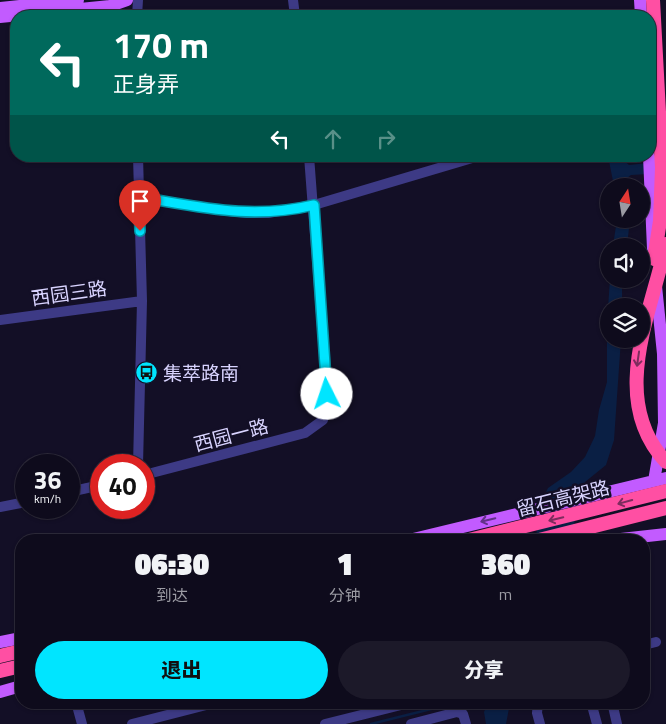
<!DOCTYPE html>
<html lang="zh">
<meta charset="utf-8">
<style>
:root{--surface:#0e0b1c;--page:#1c1929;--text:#f1f3f6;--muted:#9b9ba3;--line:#2e2b3b;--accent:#00e5ff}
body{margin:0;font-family:"Titillium Web","Noto Sans SC",sans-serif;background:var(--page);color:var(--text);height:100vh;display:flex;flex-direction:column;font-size:19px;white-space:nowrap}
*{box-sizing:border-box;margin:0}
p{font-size:16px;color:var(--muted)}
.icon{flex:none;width:28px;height:28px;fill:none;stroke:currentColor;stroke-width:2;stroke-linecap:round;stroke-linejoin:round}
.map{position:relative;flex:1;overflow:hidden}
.side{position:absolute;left:15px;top:534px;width:635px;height:175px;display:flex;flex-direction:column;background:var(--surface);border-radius:20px;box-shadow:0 1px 4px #0004,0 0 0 1px var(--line)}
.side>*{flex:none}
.guide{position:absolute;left:10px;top:10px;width:646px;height:152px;border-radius:20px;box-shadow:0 1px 4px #0004,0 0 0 1px var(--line);background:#00695c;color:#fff;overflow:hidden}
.needle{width:32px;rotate:12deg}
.fabs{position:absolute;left:600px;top:178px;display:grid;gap:10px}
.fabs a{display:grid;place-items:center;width:50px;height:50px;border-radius:50%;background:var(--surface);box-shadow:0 1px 4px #0004,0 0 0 1px var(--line);font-size:25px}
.speed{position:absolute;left:15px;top:454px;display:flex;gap:10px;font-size:25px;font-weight:700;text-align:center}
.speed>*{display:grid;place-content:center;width:65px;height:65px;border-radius:50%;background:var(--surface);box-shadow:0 1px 4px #0004,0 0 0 1px var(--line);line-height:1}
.speed small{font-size:12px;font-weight:400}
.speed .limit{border:8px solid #d22;background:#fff;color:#111}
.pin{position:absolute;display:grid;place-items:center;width:42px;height:42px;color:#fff;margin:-51px -21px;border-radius:50% 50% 50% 0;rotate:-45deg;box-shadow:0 0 5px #0007}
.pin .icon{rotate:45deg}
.me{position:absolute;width:55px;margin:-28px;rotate:356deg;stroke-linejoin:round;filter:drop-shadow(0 0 4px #0008)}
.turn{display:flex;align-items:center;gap:18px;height:105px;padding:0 20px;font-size:22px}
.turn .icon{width:65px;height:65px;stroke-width:2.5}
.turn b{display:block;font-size:35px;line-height:42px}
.lanes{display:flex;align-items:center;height:48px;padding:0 20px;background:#0003;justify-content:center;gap:25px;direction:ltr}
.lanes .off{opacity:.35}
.eta{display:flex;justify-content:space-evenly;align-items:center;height:85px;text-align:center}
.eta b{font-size:30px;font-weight:800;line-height:35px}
.primary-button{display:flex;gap:10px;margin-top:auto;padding:10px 20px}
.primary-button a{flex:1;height:58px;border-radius:30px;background:var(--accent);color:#111;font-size:20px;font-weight:800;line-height:58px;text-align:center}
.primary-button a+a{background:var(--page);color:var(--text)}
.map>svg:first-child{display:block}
</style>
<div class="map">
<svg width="666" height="724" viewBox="0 0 666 724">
<rect width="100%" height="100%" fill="#130f26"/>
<path fill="#0a1f44" d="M608,156H619L629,165L666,161V173L631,175L627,178L624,186H614Z
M617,219H630L627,246H613Z
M610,279H622V306H609V339H621L614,440L606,465L585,482L570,540H535L544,496L548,488L571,472L585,457L595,436L599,410L607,382V323Z
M488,703H510L506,724H486L484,712Z"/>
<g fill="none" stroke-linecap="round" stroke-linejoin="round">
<path stroke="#0a1f44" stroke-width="2.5" d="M482,702L489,705
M371,724L459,702"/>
<path stroke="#3d3a85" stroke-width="10" d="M293,0L295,16
M137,16L138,0
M139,197L219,210L247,213H268L314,205L479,156
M0,320L142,301
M138,465L142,301L138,156
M144,475L305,433L323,420L327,394L309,156
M69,492L101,485
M0,507L26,502
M644,645L656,642
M76,702L82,724
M538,702L537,713L540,724
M591,702L597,724
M612,702L617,724
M132,724L218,702
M325,724L413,702
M411,724L457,712L463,714L466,724"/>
<path stroke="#c25bff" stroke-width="12" d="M640,0L641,16
M0,8L78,0
M0,17L110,6L127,0
M649,156L653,249
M654,481L664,423L663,354L656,286
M409,540L666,478
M612,540L666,534
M0,642L21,638
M0,692L21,686"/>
<path stroke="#ff4fa3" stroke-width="14" d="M653,0L662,168
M469,540L666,491
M539,540L666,508
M0,656L21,651
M0,671L21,666"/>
<path stroke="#ff4fa3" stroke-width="14" d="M666,244C651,314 608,400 666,462
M654,259L660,221L662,168"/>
</g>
<defs><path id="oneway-shaft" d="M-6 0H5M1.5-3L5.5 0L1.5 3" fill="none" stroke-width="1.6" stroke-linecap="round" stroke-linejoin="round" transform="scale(1.25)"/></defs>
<g stroke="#7d2c5e">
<use href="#oneway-shaft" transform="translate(638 359) rotate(98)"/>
<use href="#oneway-shaft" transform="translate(625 502) rotate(165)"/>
<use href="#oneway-shaft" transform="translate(556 519) rotate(166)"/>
</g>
<use stroke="#623188" href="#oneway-shaft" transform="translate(488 520) rotate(167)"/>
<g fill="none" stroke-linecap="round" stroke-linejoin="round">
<defs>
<path id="route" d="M140,231L139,197C201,207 251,220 314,205L327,394"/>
</defs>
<use href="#route" stroke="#0095a6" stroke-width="12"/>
<use href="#route" stroke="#00e5ff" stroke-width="9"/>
</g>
<defs>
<symbol id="bus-disc" viewBox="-11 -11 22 22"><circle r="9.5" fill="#00e5ff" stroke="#130f26"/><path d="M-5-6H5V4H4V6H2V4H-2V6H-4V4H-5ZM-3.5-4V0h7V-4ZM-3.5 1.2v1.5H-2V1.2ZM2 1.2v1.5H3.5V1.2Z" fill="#111"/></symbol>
</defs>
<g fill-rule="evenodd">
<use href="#bus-disc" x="134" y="360" width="25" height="25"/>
</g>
<g text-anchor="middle" stroke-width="5" stroke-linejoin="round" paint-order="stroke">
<g font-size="19" fill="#d9d4ff" stroke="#130f26">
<text transform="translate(69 293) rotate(-8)" y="7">西园三路</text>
<text transform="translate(231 435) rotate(-15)" y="7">西园一路</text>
<text transform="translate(563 498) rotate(-14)" y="7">留石高架路</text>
</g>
<g font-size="19" fill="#d9d4ff" stroke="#130f26" text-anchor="start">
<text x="163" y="380">集萃路南</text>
</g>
</g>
</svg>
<div class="fabs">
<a><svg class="needle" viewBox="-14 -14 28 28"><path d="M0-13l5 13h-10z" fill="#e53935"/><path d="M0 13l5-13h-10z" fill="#9b9ba3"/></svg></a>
<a><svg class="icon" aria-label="sound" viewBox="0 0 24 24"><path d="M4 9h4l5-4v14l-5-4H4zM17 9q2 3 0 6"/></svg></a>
<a><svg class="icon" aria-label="layers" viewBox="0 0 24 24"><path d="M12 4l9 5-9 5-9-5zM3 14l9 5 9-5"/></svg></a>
</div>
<div class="speed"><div>36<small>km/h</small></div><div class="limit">40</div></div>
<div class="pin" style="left:140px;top:231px;background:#d93025"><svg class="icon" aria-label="arrive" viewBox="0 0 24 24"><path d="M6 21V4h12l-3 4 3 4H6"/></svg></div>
<svg class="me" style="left:327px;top:394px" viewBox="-20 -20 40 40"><circle r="19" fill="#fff"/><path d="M0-13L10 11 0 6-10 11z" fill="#00e5ff"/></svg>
<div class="guide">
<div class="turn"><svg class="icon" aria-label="left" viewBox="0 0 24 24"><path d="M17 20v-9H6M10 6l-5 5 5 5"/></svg><div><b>170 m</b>正身弄</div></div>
<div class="lanes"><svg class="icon" aria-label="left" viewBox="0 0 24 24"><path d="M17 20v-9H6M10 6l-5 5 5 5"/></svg><svg class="icon off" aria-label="ahead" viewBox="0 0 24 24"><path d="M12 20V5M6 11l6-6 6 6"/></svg><svg class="icon off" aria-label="right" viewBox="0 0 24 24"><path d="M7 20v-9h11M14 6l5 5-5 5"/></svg></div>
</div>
<section class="side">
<div class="eta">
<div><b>06:30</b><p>到达</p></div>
<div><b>1</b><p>分钟</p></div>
<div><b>360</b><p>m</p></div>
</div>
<div class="primary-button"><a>退出</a><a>分享</a></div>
</section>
</div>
